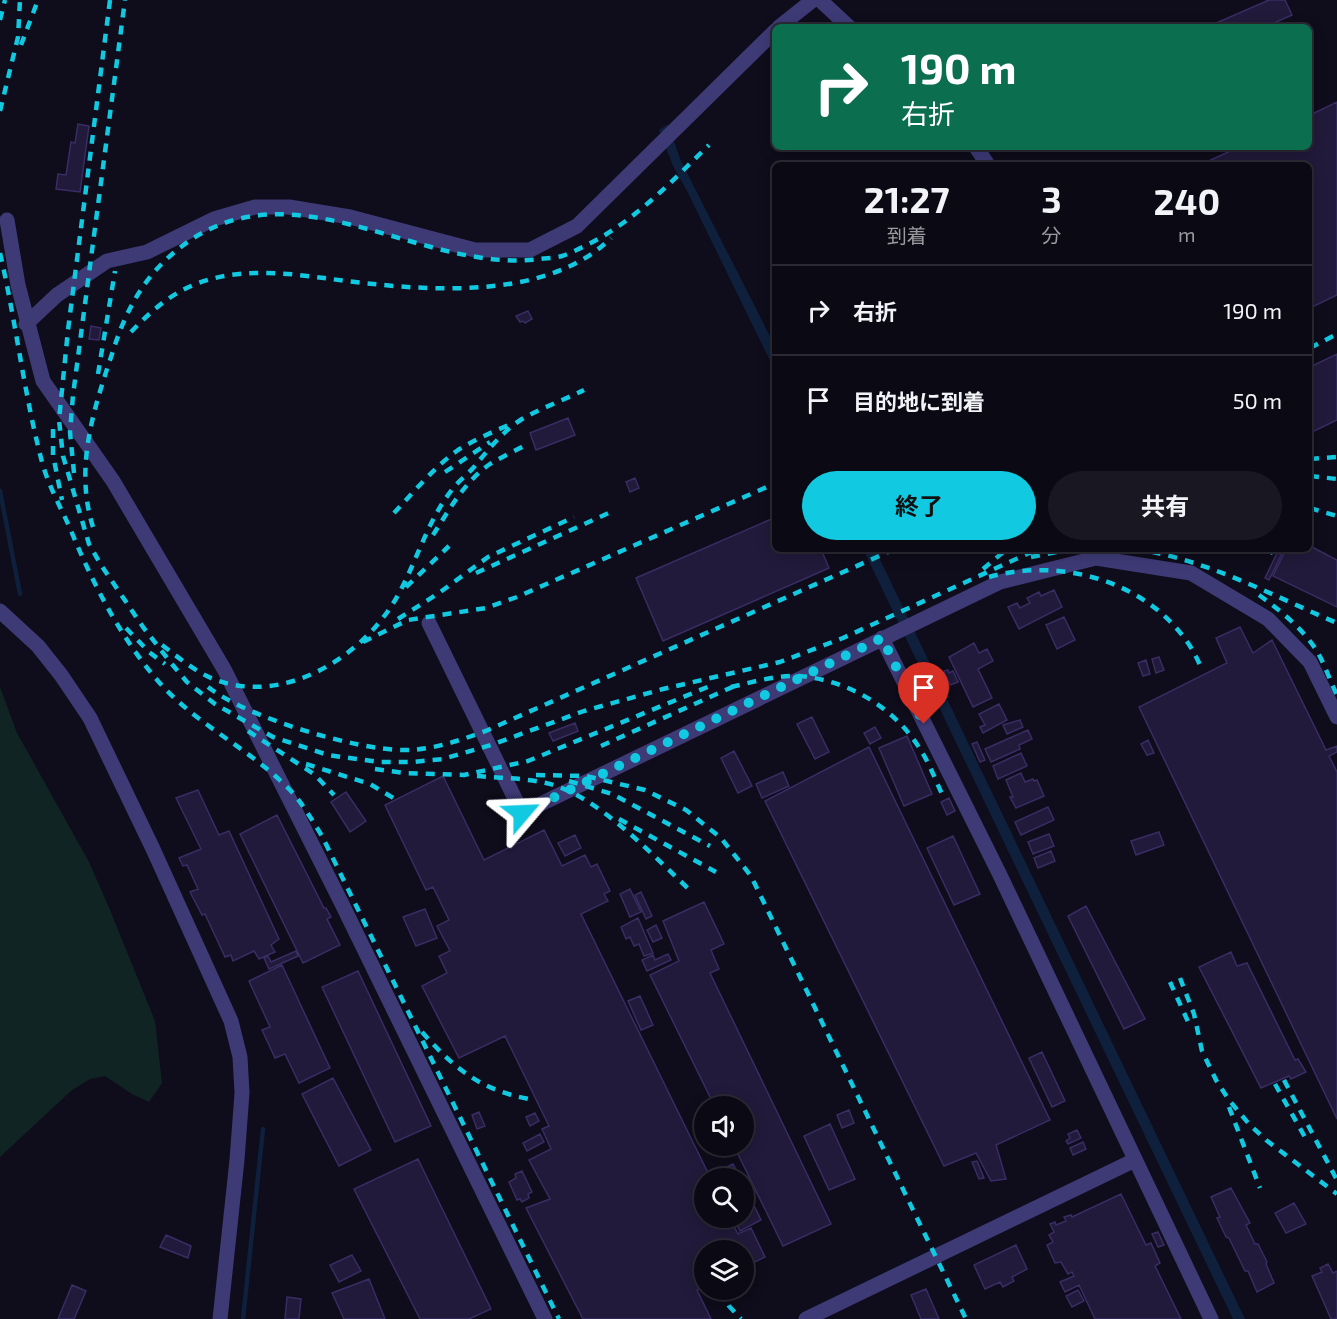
<!DOCTYPE html>
<html lang="ja">
<meta charset="utf-8">
<style>
:root{--surface:#0b0914;--page:#191722;--text:#f1f3f6;--muted:#9a9aa0;--line:#2b2a34;--accent:#11c9e0}
body{margin:0;font-family:"Exo 2","Noto Sans JP",sans-serif;background:var(--page);color:var(--text);height:100vh;display:flex;flex-direction:column;font-size:22px;white-space:nowrap}
*{box-sizing:border-box;margin:0}
p{font-size:20px;color:var(--muted)}
.icon{flex:none;width:33px;height:33px;fill:none;stroke:currentColor;stroke-width:2;stroke-linecap:round;stroke-linejoin:round}
.map{position:relative;flex:1;overflow:hidden}
.side{position:absolute;left:772px;top:162px;width:540px;height:390px;display:flex;flex-direction:column;background:var(--surface);border-radius:9px;box-shadow:0 3px 15px #0003,0 0 0 2px var(--line)}
.side>*{flex:none}
.top-card{position:absolute;left:772px;top:24px;width:540px;height:126px;border-radius:9px;box-shadow:0 3px 15px #0003,0 0 0 2px var(--line);background:#0b6e4f;color:#fff;overflow:hidden}
.buttons{position:absolute;left:694px;top:1096px;display:grid;gap:12px}
.buttons a{display:grid;place-items:center;width:60px;height:60px;border-radius:50%;background:var(--surface);box-shadow:0 3px 15px #0003,0 0 0 2px var(--line);font-size:30px}
.pin{position:absolute;display:grid;place-items:center;width:51px;height:51px;color:#fff;margin:-62px -26px;border-radius:50% 50% 50% 0;rotate:-45deg;box-shadow:0 0 6px #0007}
.pin .icon{rotate:45deg}
.me{position:absolute;width:66px;margin:-33px;rotate:64deg;stroke-linejoin:round;filter:drop-shadow(0 0 4px #0008)}
.turn{display:flex;align-items:center;gap:21px;height:126px;padding:0 30px;font-size:27px}
.turn .icon{width:78px;height:78px;stroke-width:2.5}
.turn b{display:block;font-size:42px;line-height:51px}
.eta{display:flex;justify-content:space-evenly;align-items:center;height:102px;text-align:center}
.eta b{font-size:36px;font-weight:700;line-height:42px}
.primary-button{display:flex;gap:12px;margin-top:auto;padding:12px 30px}
.primary-button a{flex:1;height:69px;border-radius:36px;background:var(--accent);color:#111;font-size:24px;font-weight:700;line-height:69px;text-align:center}
.primary-button a+a{background:var(--page);color:var(--text)}
ul{padding:0;list-style:none}
li{display:flex;align-items:center;gap:18px;height:90px;padding:0 30px;border-top:2px solid var(--line)}
li div{flex:1}
li b{display:block;font-size:22px}
li em{font-style:normal}
.map>svg:first-child{display:block}
</style>
<div class="map">
<svg width="1337" height="1319" viewBox="0 0 1337 1319">
<rect width="100%" height="100%" fill="#0f0c1b"/>
<path fill="#102423" d="M0,687L17,733L89,862L110,910L155,1021L162,1083L149,1102L132,1094L105,1076L90,1079L72,1090L0,1157Z"/>
<path fill="#0e203c" d="M668,124L681,161L775,346V371L687,191L673,166L659,130Z
M863,549H875L1245,1319H1233Z"/>
<g fill="none" stroke-linecap="round" stroke-linejoin="round">
<path stroke="#0e203c" stroke-width="4.5" d="M0,491L20,594
M243,1319L263,1129"/>
</g>
<path fill="#211a3a" stroke="#392d64" stroke-width="1.5" d="M1269,0H1285L1292,15L1265,27H1207Z
M1337,102V295L1310,308V165H1200L1239,147H1310V115Z
M78,124L89,126L80,192L56,189L58,174L66,175L71,142L75,143Z
M528,311L532,319L525,323L523,321L520,322L516,316Z
M91,326L101,328L99,340L89,339Z
M1337,354V420L1310,433V367Z
M568,418L575,435L536,450L530,433Z
M635,478L639,488L630,492L626,482Z
M776,517V549H821L829,568L663,641L636,578Z
M1310,546L1337,560V607L1273,576L1286,549H1310Z
M1279,549H1284L1269,580L1265,578Z
M1054,590L1062,607L1019,629L1008,607L1017,603L1020,608L1030,603L1027,598L1039,592L1041,596Z
M1064,617L1075,640L1057,649L1046,625Z
M1240,627L1253,653L1272,640L1326,750L1337,746V752L1329,756L1337,772V1119L1139,707L1227,663L1216,638Z
M974,643L979,653L987,649L993,661L978,669L992,698L973,707L949,657Z
M1159,657L1164,670L1156,673L1152,659Z
M1146,660L1150,674L1143,676L1138,663Z
M948,670L949,673L953,671L958,682L950,685L944,671Z
M999,704L1007,720L983,733L980,727L985,725L979,714Z
M812,717L829,752L815,759L797,724Z
M1020,720L1023,727L1007,734L1003,725Z
M575,723L578,731L553,741L549,733Z
M875,727L881,738L870,744L864,733Z
M1028,730L1032,739L1019,745L1020,749L991,762L985,749Z
M907,736L932,794L904,806L879,748Z
M1148,740L1154,753L1147,755L1141,744Z
M977,742L985,760L980,762L972,744Z
M869,747L1050,1120L996,1145L1006,1179L991,1181L976,1153L944,1166L765,801Z
M734,751L752,786L738,793L721,758Z
M1021,753L1027,766L998,779L993,766Z
M783,772L789,786L762,798L756,784Z
M1021,773L1025,782L1033,779L1034,781L1037,780L1044,796L1016,808L1010,797H1013L1006,780Z
M443,776L484,860L544,830L562,866L585,855L591,867L597,864L610,891L604,894L608,901L581,914L711,1179H705V1218H730L738,1234L751,1228L765,1257L744,1267V1251H705V1286L697,1290L711,1319H583L526,1208L550,1199L529,1160L551,1149L542,1129L549,1126L505,1036L459,1058L422,986L447,973L439,956L450,951L437,926L449,920L433,887L426,890L385,805Z
M198,790L219,835L229,831L279,939L271,945L275,952L259,959L254,951L233,961L231,955L225,957L205,914L202,915L190,892L198,889L187,865L183,866L179,858L201,849L176,798Z
M346,792L366,821L350,832L331,802Z
M949,798L955,811L947,815L941,802Z
M1048,807L1054,820L1021,835L1015,822Z
M277,815L324,908H326L331,917L327,919L340,945L303,963L240,834Z
M1159,832L1164,845L1136,855L1131,841Z
M1049,834L1054,846L1033,854L1028,842Z
M575,835L581,848L565,856L558,843Z
M953,836L980,894L954,905L927,848Z
M1051,851L1055,861L1038,868L1034,858Z
M630,889L641,912L630,917L620,894Z
M641,892L652,916L646,919L635,895Z
M704,902L724,944L711,950L719,969L710,973L831,1224L783,1246L734,1146H744V1107H715L650,975L679,961L663,921Z
M1086,906L1145,1019L1124,1029L1068,916Z
M425,909L437,938L416,946L403,917Z
M638,918L653,953L644,956L639,944L634,946L630,937L626,939L621,927Z
M656,925L662,938L653,942L647,930Z
M296,951L298,956L269,969L264,958L268,956L271,962Z
M1231,952L1237,966L1247,963L1295,1060L1298,1059L1306,1072L1291,1079L1289,1076L1261,1088L1199,967Z
M668,954L671,960L647,971L642,960L653,955L655,960Z
M282,965L330,1068L299,1083L285,1054L275,1058L262,1030L270,1027L249,981Z
M358,971L431,1126L395,1142L322,987Z
M640,996L653,1025L641,1030L628,1001Z
M1042,1052L1065,1101L1052,1107L1029,1058Z
M333,1078L371,1150L339,1166L302,1094Z
M849,1110L854,1123L842,1128L837,1115Z
M479,1112L485,1126L477,1129L472,1115Z
M535,1113L539,1121L530,1126L526,1117Z
M830,1124L855,1179L829,1190L804,1136Z
M1077,1130L1081,1138L1068,1144L1066,1141L1070,1138L1068,1134Z
M540,1134L544,1142L527,1151L523,1143Z
M1083,1142L1086,1149L1073,1155L1070,1148Z
M418,1159L491,1309L469,1319H420L354,1189Z
M977,1161L984,1178L979,1179L972,1162Z
M733,1164L741,1179H715L712,1174Z
M522,1171L532,1192L528,1194L529,1198L522,1202L520,1199L517,1200L509,1182L516,1178L515,1174Z
M744,1185L761,1220L740,1231L734,1218H744Z
M1231,1188L1250,1223L1246,1225L1255,1244H1258L1267,1262L1266,1264L1274,1283L1257,1292L1248,1271H1245L1229,1238L1226,1237L1217,1218L1220,1217L1211,1197Z
M1121,1194L1146,1245L1151,1243L1160,1263L1155,1266L1181,1319H1095L1079,1285L1065,1292L1060,1282L1074,1276L1072,1272L1068,1274L1061,1262L1055,1263L1047,1245L1053,1242L1049,1235L1054,1232L1050,1224L1055,1222L1056,1225L1066,1221L1064,1217L1071,1215L1072,1217Z
M1294,1203L1306,1224L1286,1233L1275,1213Z
M1158,1232L1164,1245L1158,1247L1152,1234Z
M166,1235L191,1246L188,1258L160,1247Z
M1016,1245L1027,1269L1012,1277L1014,1281L1003,1287L1000,1282L985,1289L974,1265Z
M352,1255L361,1271L339,1282L330,1265Z
M1328,1264L1333,1273L1337,1271V1319H1331L1312,1276L1322,1272L1320,1268Z
M369,1279L385,1319H344L332,1293Z
M72,1285L86,1291L74,1319H58Z
M926,1289L939,1319H921L911,1295Z
M1078,1290L1084,1301L1072,1307L1066,1296Z
M287,1297L301,1299L299,1319H285Z"/>
<g fill="none" stroke-linecap="round" stroke-linejoin="round">
<path stroke="#3d3a76" stroke-width="15" d="M820,0L849,27
M779,27L813,0
M976,147L988,165
M7,220L18,285L43,381L113,481L224,669L342,904L545,1319
M26,324L57,295L107,261L147,252L214,219L255,207H289L350,217L475,250H530L577,226L776,30
M0,611L38,646L61,675L90,718L153,849L231,1021L240,1057L242,1093L237,1160L220,1319
M429,623L522,813L1000,582L1096,558L1191,573L1268,619L1310,662L1337,717
M882,638L999,873L1211,1319
M806,1319L1135,1160"/>
<path stroke="#11c9e0" stroke-width="4.5" stroke-dasharray="9 8" stroke-linecap="butt" d="M110,0L68,330L59,420L63,456L89,544L101,565L143,627L171,663L187,682L215,704L273,737L328,755L379,762H412L443,759L491,745L584,711L663,689L780,662L843,638L1038,549
M0,20L5,0
M21,45L38,0
M0,111L18,37L20,0
M0,253C16,322 24,394 42,462C49,488 62,509 72,533C94,586 121,638 158,681C196,725 251,749 291,791C303,804 312,820 322,836L559,1319
M131,332C150,312 170,294 196,284C239,267 287,273 331,279C416,290 544,304 611,238
M1310,348L1337,334
M98,374L115,271
M53,429V455L62,500
M1310,459L1337,457
M445,472L490,442
M74,473L70,432L73,395L125,0
M1310,476L1337,479
M1310,508L1337,516
M394,513C414,492 434,467 458,450C474,440 492,432 509,425
M93,527C74,467 94,408 113,351C128,303 150,267 192,239C302,168 424,274 540,259C547,258 555,258 562,256C569,254 576,250 583,247C633,223 670,183 709,145
M433,535C449,510 465,481 490,464C502,457 516,450 528,444
M1135,549C1206,559 1271,595 1337,623
M1265,549L1275,554
M1031,557L1072,549
M983,569L1007,549
M476,573L613,511
M989,577C1061,557 1148,581 1190,646C1195,654 1199,663 1203,671
M406,587L449,546
M1259,595C1281,611 1302,628 1317,651C1325,665 1330,681 1337,695
M398,619L439,593L488,557L574,517
M126,628L149,652L165,664
M363,642L408,620L486,608L517,597L776,483
M162,645C178,657 193,670 211,678C282,708 364,657 398,595C418,559 428,518 455,486C461,479 468,474 474,467C488,450 503,431 522,419C541,408 564,400 584,390
M208,687C246,717 355,750 404,750C434,750 461,740 488,730L895,549
M731,687C753,682 776,675 799,676C848,680 894,707 920,749C930,764 936,782 944,798
M248,731L314,774L334,795
M601,746L739,684
M306,764L370,784L395,799
M375,769L404,773L464,775L528,761L710,686
M536,775L586,776L645,790L686,810L721,838L751,876L966,1319
M477,776C500,778 524,778 546,783C597,794 655,858 693,893
M569,781L612,794L710,846
M619,819L716,872
M1180,978L1194,1014L1202,1051L1216,1080L1229,1100L1249,1124L1266,1140L1337,1194
M1170,982L1190,1026
M422,1032C454,1068 480,1090 529,1099
M1284,1080L1337,1180
M1275,1084L1306,1139
M1229,1107L1260,1188
M721,1290L729,1306L741,1319"/>
</g>
<g fill="none" stroke-linecap="round" stroke-linejoin="round">
<path stroke="#11c9e0" stroke-width="10" stroke-dasharray="0 18" d="M522,813L882,638L924,724"/>
</g>
</svg>
<div class="buttons">
<a><svg class="icon" aria-label="sound" viewBox="0 0 24 24"><path d="M4 9h4l5-4v14l-5-4H4zM17 9q2 3 0 6"/></svg></a>
<a><svg class="icon" aria-label="search" viewBox="0 0 24 24"><circle cx="10" cy="10" r="6"/><path d="M15 15l6 6"/></svg></a>
<a><svg class="icon" aria-label="layers" viewBox="0 0 24 24"><path d="M12 4l9 5-9 5-9-5zM3 14l9 5 9-5"/></svg></a>
</div>
<div class="pin" style="left:924px;top:724px;background:#d93025"><svg class="icon" aria-label="arrive" viewBox="0 0 24 24"><path d="M6 21V4h12l-3 4 3 4H6"/></svg></div>
<svg class="me" style="left:522px;top:813px" viewBox="-20 -20 40 40"><path d="M0-17L14 15 0 8-14 15z" fill="#11c9e0" stroke="#fff" stroke-width="4"/></svg>
<div class="top-card">
<div class="turn"><svg class="icon" aria-label="right" viewBox="0 0 24 24"><path d="M7 20v-9h11M14 6l5 5-5 5"/></svg><div><b>190 m</b>右折</div></div>
</div>
<section class="side">
<div class="eta">
<div><b>21:27</b><p>到着</p></div>
<div><b>3</b><p>分</p></div>
<div><b>240</b><p>m</p></div>
</div>
<ul>
<li><svg class="icon" aria-label="right" viewBox="0 0 24 24"><path d="M7 20v-9h11M14 6l5 5-5 5"/></svg><div><b>右折</b></div><em>190 m</em></li>
<li><svg class="icon" aria-label="arrive" viewBox="0 0 24 24"><path d="M6 21V4h12l-3 4 3 4H6"/></svg><div><b>目的地に到着</b></div><em>50 m</em></li>
</ul>
<div class="primary-button"><a>終了</a><a>共有</a></div>
</section>
</div>
